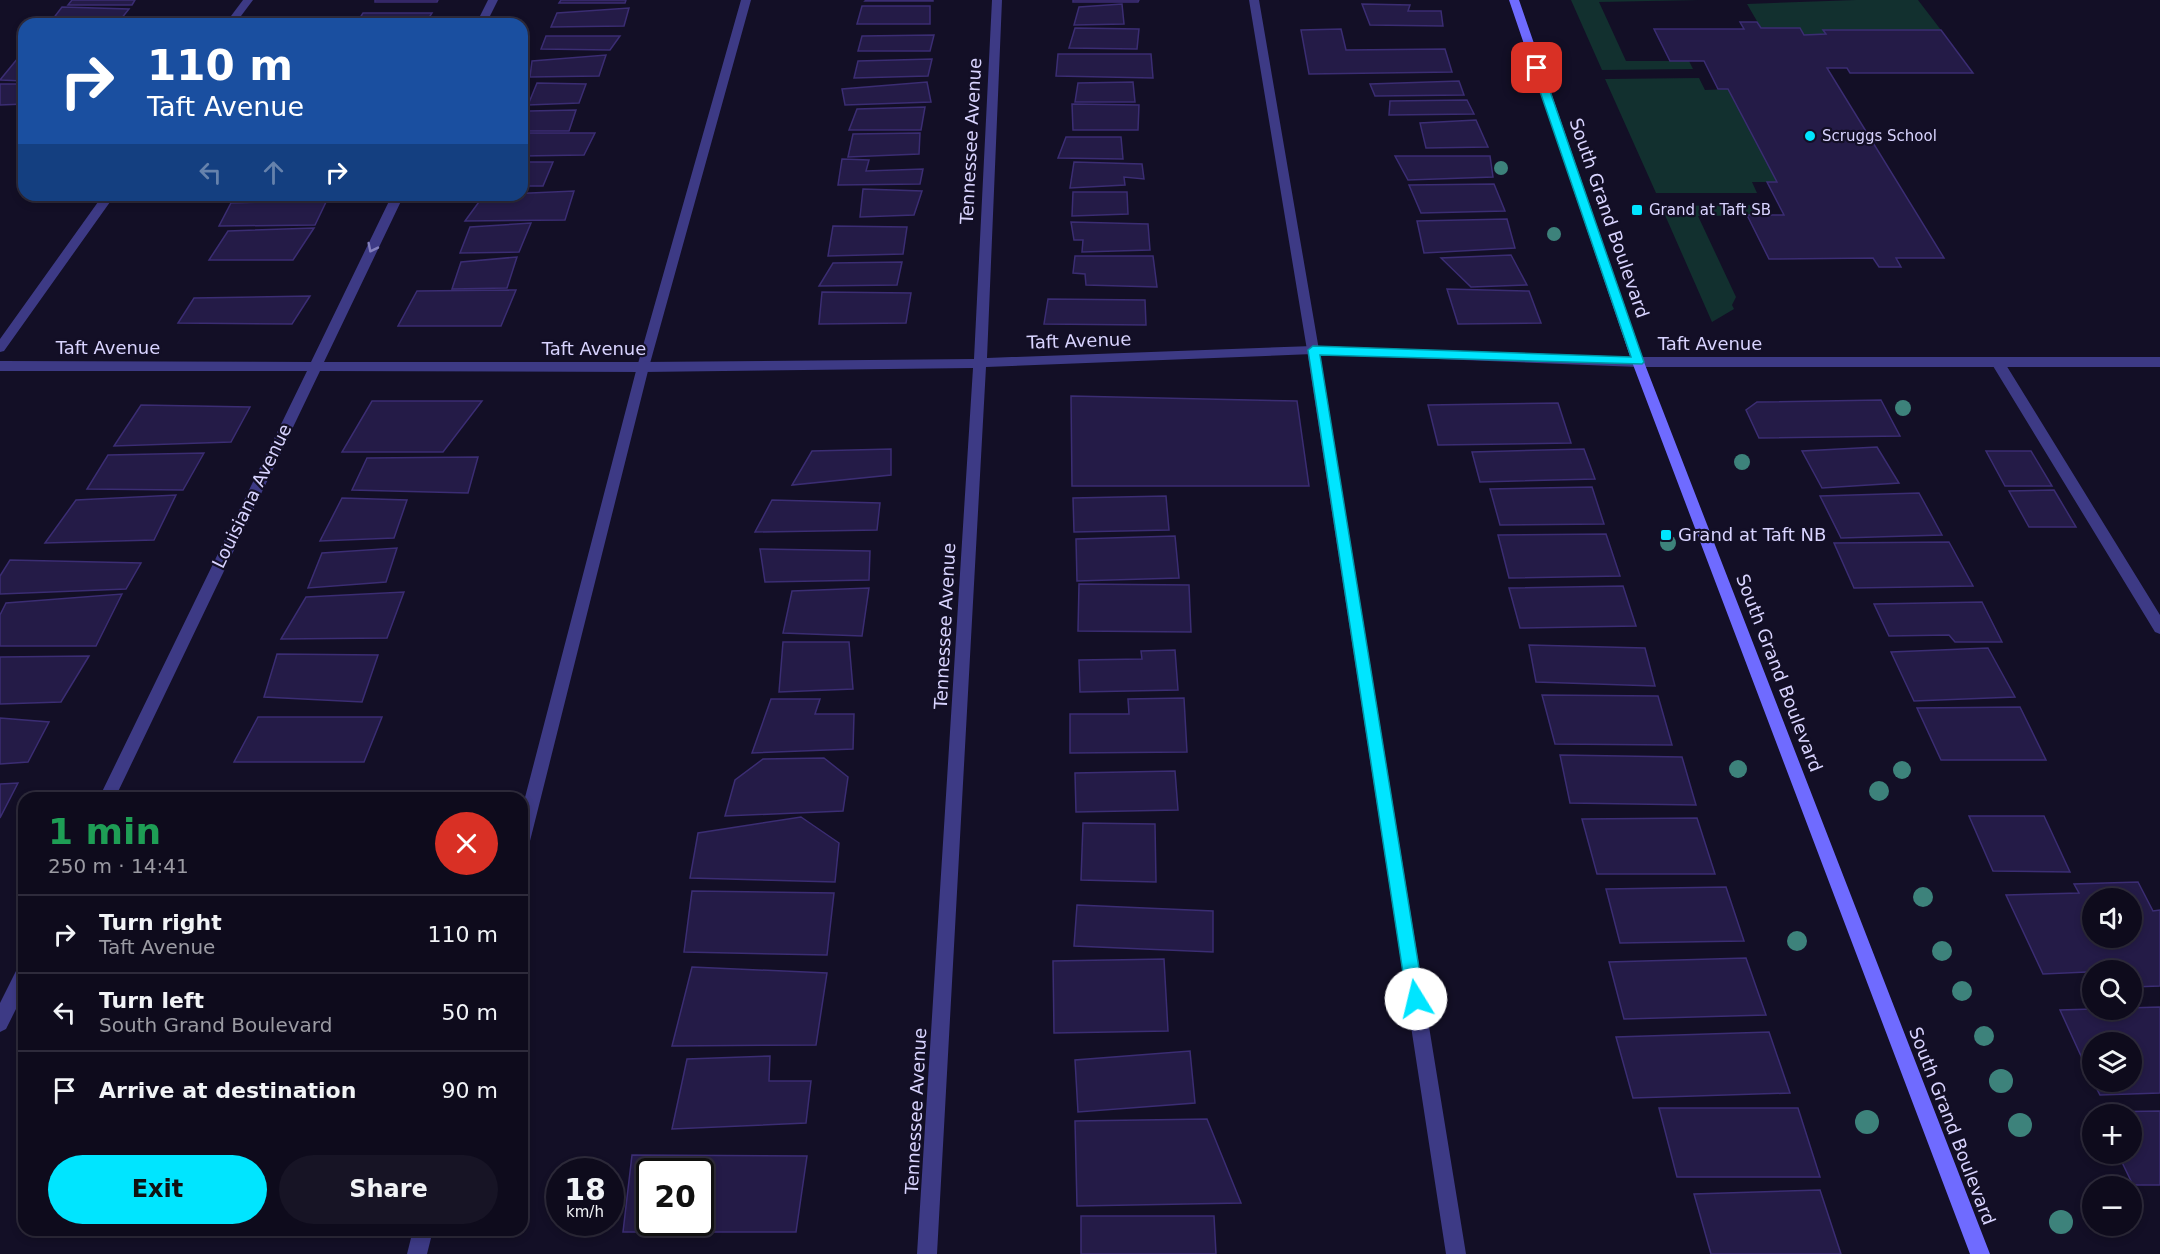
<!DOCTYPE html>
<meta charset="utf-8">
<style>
:root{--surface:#0e0b1c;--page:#171425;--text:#f1f3f6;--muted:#9b9ba3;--line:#2e2b3b;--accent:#00e5ff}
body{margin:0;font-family:"DejaVu Sans",sans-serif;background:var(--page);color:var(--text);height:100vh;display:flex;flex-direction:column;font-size:22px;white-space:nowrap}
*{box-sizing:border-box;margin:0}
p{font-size:20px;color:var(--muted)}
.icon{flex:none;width:33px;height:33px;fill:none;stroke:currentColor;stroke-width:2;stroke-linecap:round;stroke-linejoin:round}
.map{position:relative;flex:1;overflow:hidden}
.sheet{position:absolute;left:18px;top:792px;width:510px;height:444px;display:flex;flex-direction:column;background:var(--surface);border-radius:18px;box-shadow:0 3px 9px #0003,0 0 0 2px var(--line)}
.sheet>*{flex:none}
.hud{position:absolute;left:18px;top:18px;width:510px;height:183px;border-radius:18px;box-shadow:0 3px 9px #0003,0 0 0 2px var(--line);background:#1a4fa0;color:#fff;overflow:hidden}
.buttons{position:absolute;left:2082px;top:888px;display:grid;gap:12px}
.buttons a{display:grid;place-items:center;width:60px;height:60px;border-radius:50%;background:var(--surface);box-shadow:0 3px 9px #0003,0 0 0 2px var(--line);font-size:30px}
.speed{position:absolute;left:546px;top:1158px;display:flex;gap:12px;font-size:30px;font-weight:700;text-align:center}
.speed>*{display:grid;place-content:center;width:78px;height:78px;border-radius:50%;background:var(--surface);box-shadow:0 3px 9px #0003,0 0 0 2px var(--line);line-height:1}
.speed small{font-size:15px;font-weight:400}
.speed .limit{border:3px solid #111;border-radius:9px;background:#fff;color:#111}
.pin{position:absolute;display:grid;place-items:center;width:51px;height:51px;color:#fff;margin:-26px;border-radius:12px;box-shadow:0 3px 9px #0006}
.me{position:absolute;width:66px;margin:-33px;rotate:351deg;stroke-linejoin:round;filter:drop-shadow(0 0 4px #0008)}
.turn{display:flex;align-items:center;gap:21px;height:126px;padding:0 30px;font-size:27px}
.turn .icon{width:78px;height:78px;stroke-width:2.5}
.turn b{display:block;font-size:42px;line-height:51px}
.lanes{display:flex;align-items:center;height:57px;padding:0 30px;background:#0003;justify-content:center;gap:30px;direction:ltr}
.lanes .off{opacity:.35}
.round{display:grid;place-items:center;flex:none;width:63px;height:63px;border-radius:32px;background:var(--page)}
.headline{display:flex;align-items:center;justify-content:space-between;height:102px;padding:0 30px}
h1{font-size:36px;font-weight:700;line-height:45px;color:#1e9e55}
.primary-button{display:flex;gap:12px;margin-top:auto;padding:12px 30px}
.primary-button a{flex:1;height:69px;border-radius:36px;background:var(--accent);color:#111;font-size:24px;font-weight:700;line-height:69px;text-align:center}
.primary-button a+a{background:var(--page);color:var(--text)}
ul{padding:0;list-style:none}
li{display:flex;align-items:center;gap:18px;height:78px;padding:0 30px;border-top:2px solid var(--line)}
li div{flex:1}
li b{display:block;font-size:22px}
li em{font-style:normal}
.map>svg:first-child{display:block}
</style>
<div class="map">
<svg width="2160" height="1254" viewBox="0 0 2160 1254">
<rect width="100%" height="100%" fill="#130f26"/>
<path fill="#12302f" d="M1571,0H1699L1599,2L1626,61H1689L1693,69L1602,70Z
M1856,0H1918L1941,30H1824L1826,34L1804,35L1800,28H1761L1747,4Z
M1699,78L1705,90L1728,89L1777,182H1752L1757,193H1656L1605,79Z
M1763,205L1768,215L1698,216L1736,297L1732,305L1734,309L1712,322L1661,206Z"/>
<path fill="#241b47" stroke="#3b2d73" stroke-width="1.5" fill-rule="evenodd" d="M72,0H135L132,5H68Z
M375,0H438L437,2H375Z
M561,0H626L625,3H559Z
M866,0H933V1H865Z
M1073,0H1139L1138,2H1073Z
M1122,4L1124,24L1074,25L1079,7Z
M1362,4L1410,5L1408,11H1441L1443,26L1370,25Z
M862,6H930V24H857Z
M62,7L129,9L117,24H49Z
M629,8L624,26L551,27L557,13Z
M363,13H432L425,24H356Z
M1740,22H1757L1761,28H1800L1804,35L1826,34L1823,30H1941L1973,73H1850L1847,68H1827L1944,258H1896L1901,267H1879L1873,258L1769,259L1747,215H1784L1767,182H1777L1728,89H1718L1704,61H1670L1654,29H1744Z
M1075,28L1139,29L1137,49L1069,48Z
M1341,29L1346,50L1445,49L1452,72L1309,74L1301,30Z
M934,35L930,51H858L862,36Z
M546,36H620L610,50L541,49Z
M1058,54H1151L1153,78L1056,76Z
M606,55L599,76L530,77L532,61Z
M18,58H24V81L0,80Z
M932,59L928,76L854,78L858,61Z
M1459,81L1464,95L1375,96L1370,84Z
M927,82L931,102L845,105L842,89Z
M1133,82L1135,102H1075L1078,83Z
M537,83L586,84L579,103L528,105Z
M0,84H24V104L0,105Z
M1467,100L1474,114L1389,115L1390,101Z
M1072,104L1139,105L1138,130H1073Z
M925,107L921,130H849L857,109Z
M576,110L569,131H522L529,111Z
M1476,120L1488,147L1426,148L1420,123Z
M522,133H595L584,155L522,156Z
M920,133L919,154L848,157L853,134Z
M1066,137H1121L1123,159L1058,158Z
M1395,156H1490L1493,177L1408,180Z
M842,159L869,160L866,171L923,169L920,184L838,185Z
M522,162H553L543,186H522Z
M1074,162L1142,164L1144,179L1124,177L1125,185L1070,188Z
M1494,184L1505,211L1421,213L1409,185Z
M863,189L922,191L914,215L860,217Z
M574,191L565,220L465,221L484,195Z
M1073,192H1127L1128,214L1072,216Z
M218,195H324L214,198Z
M327,200L315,225L219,226L231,203Z
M1507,219L1515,248L1424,253L1417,221Z
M1071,222L1148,224L1150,250L1082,252L1083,240H1074Z
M531,223L519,252L460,253L470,227Z
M833,226L907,227L903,254L828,256Z
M314,228L293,260H209L228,231Z
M1511,255L1527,285L1471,287L1441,258Z
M1075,256H1153L1157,287L1086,285L1085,274L1073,273Z
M517,257L507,288L452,289L461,262Z
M902,262L897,285L819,286L833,263Z
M1447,289L1529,291L1541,323L1458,324Z
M516,290L501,326H398L417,291Z
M822,292L911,293L906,323L819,324Z
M310,296L292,324L178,323L194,298Z
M1048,299L1145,300L1146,325L1044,324Z
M1071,396L1297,401L1309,486H1072Z
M1881,400L1900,436L1759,438L1746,410L1757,402Z
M372,401H482L443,452H342Z
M1558,403L1571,443L1438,445L1428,405Z
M141,405L250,407L231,442L114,446Z
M1877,447L1899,483L1822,488L1802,451Z
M891,449V475L792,485L812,451Z
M1584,449L1595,479L1480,482L1472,452Z
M1986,451H2031L2052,486H2005Z
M204,453L183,490L87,489L108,455Z
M478,457L468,493L352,490L367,458Z
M1592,487L1604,524L1500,525L1490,489Z
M2054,490L2076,527H2029L2009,491Z
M1919,493L1942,535L1841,538L1820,496Z
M176,495L154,540L45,543L76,500Z
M1166,496L1169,530L1074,532L1073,498Z
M342,498L407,500L394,538L320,541Z
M772,500L880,503L877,530L755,532Z
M1606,534L1620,576L1509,578L1498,535Z
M1175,536L1179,578L1077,581L1076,539Z
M1949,542L1973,586L1854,588L1834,543Z
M397,548L386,582L308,588L322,553Z
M760,549L870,551L869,580L765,582Z
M10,560L141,563L126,589L0,594V576Z
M1079,584L1189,585L1191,632L1078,631Z
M1623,586L1636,626L1520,628L1509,588Z
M869,588L862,636L783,633L792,591Z
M404,592L387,638L281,639L306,597Z
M122,594L96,646H0V615L6,603Z
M1982,602L2002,642H1955L1949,635L1889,636L1874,604Z
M783,642H849L853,689L779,692Z
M1529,645L1645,648L1655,686L1536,682Z
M1988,648L2015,697L1914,701L1891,652Z
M1175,650L1178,690L1080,692L1079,660L1142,659L1141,651Z
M277,654L378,655L362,702L264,697Z
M89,656L61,702L0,704V657Z
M1542,695L1658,696L1672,745L1555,744Z
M1184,698L1187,752L1070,753V714H1129L1128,699Z
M771,699H820L815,714H854L853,749L752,753Z
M2020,707L2046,760H1941L1917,708Z
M258,717H382L364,762H234Z
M0,718L49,722L28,762L0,764Z
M1560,755L1682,757L1696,805L1570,803Z
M824,758L848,777L843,811L725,816L735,780L763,759Z
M1175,771L1178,810L1076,812L1075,773Z
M18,783L0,818V784Z
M1969,816H2044L2070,872L1993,871Z
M801,817L839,843L835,882L690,878L698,833Z
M1697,818L1715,874H1597L1582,819Z
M1083,823L1155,824L1156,882L1081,880Z
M2138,882L2153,911L2160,910V986L2132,987V970L2043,974L2006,895L2079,893L2074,884ZM2092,898H2132V938H2092Z
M1726,887L1744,941L1620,943L1606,889Z
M692,891L834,893L827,955L684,952Z
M1077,905L1213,911V952L1074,946Z
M1746,958L1766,1015L1624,1019L1609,962Z
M1164,959L1168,1031L1054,1033L1053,961Z
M692,967L827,973L816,1045L672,1046Z
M2160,1007V1093L2100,1095L2093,1082H2132V1042H2092V1080L2060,1010Z
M1769,1032L1790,1093L1633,1098L1616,1037Z
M1190,1051L1195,1103L1078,1112L1075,1060Z
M770,1056L769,1081H811L806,1123L672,1129L687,1059Z
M1659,1108H1798L1820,1177H1677Z
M2160,1111V1185H2133L2118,1154H2132V1114H2101L2099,1112Z
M1207,1119L1241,1203L1077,1206L1075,1121Z
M632,1155L807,1156L796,1232H623ZM650,1172H700V1222H650Z
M1820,1190L1841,1254H1711L1694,1194Z
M1081,1216H1214L1216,1254H1081Z"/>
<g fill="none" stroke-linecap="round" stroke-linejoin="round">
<path fill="#3d3a85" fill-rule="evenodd" d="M243,0H253L235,24H225Z
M741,0H751L649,367L530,841L528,847L522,849V809L637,367Z
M1249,0H1259L1319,350L1466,1254H1446L1307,350Z
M103,195H115L4,351L0,352V339Z
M1998,358L2003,360L2160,615V634L2155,632L1993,366L1992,363L1993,360Z
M413,1230H433L427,1254H407Z"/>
<path fill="#3d3a85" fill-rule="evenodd" d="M488,0H498L486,24H476Z
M992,0H1002L987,358L1313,346L1638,357H2160V367H1638L1313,354L986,367L937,1254H917L973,368L643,372L320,371L115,798H99L307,371H0V361L311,362L392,195H404L324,362H643L974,359Z
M24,964V993L6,1029L0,1032V1003L18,967Z"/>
<path fill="#6f6bff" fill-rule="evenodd" d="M1509,0H1519L1644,362L1990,1254H1970L1632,362Z"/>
</g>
<g fill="#3d827b">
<circle cx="1501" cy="168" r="7"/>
<circle cx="1554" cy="234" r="7"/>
<circle cx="1903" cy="408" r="8"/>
<circle cx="1742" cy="462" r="8"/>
<circle cx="1668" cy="543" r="8"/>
<circle cx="1738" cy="769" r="9"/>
<circle cx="1902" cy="770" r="9"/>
<circle cx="1879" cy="791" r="10"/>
<circle cx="1923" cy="897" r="10"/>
<circle cx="1797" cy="941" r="10"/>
<circle cx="1942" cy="951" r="10"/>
<circle cx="1962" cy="991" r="10"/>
<circle cx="1984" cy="1036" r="10"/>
<circle cx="2001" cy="1081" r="12"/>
<circle cx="1867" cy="1122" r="12"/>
<circle cx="2020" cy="1125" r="12"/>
<circle cx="2061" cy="1222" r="12"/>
</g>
<defs><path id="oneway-chevron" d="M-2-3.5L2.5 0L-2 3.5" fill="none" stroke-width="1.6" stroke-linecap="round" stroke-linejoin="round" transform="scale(1.5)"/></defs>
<use stroke="#837fbc" href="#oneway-chevron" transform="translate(372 248) rotate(116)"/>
<path fill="#00e5ff" stroke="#0095a6" stroke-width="1.5" d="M1537,65L1542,68L1644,362L1642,364L1320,355L1424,999L1421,1005L1416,1007L1410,1005L1407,999L1308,350L1313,346L1631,357L1532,68Z"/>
<g fill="#00e5ff" stroke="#130f26" stroke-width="2">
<circle cx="1810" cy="136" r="6"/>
<rect x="1631" y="204" width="12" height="12" rx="3"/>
<rect x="1660" y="529" width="12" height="12" rx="3"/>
</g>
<g text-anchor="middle" stroke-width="4.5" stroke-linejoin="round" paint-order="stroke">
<g font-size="15" fill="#d9d4ff" stroke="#130f26" text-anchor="start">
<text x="1822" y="141">Scruggs School</text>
<text x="1649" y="215">Grand at Taft SB</text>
</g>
<g font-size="18" fill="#d9d4ff" stroke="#130f26">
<text transform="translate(971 141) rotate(-87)" y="6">Tennessee Avenue</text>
<text transform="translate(1609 218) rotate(71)" y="6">South Grand Boulevard</text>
<text transform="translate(1079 341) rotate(-2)" y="6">Taft Avenue</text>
<text x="1710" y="350">Taft Avenue</text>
<text x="108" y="354">Taft Avenue</text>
<text x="594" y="355">Taft Avenue</text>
<text transform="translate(252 496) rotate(-64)" y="6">Louisiana Avenue</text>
<text transform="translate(945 626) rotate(-87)" y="6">Tennessee Avenue</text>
<text transform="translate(1779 673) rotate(69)" y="6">South Grand Boulevard</text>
<text transform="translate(916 1111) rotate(-87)" y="6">Tennessee Avenue</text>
<text transform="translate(1952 1126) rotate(69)" y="6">South Grand Boulevard</text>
</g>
<g font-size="18" fill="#d9d4ff" stroke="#130f26" text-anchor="start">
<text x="1678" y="541">Grand at Taft NB</text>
</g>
</g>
</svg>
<div class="buttons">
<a><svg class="icon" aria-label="sound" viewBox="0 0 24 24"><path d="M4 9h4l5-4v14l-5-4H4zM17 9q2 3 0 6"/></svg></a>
<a><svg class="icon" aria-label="search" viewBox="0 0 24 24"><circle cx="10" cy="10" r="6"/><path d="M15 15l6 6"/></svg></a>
<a><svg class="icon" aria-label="layers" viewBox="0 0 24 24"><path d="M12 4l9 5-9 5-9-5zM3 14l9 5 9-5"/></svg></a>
<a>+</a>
<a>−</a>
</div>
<div class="speed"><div>18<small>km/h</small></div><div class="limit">20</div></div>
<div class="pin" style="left:1537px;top:68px;background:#d93025"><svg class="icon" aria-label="arrive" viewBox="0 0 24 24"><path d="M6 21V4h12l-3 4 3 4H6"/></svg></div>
<svg class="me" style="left:1416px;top:999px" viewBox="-20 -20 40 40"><circle r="19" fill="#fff"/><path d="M0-13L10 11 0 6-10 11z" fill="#00e5ff"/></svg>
<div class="hud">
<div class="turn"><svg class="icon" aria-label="right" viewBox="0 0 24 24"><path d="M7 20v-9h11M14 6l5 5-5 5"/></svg><div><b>110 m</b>Taft Avenue</div></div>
<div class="lanes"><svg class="icon off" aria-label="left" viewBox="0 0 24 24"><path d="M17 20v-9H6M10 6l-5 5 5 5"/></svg><svg class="icon off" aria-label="ahead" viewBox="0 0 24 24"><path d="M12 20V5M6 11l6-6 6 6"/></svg><svg class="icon" aria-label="right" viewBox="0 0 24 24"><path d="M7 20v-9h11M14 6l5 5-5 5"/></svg></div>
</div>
<section class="sheet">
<div class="headline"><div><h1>1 min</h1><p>250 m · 14:41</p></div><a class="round" style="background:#d93025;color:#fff"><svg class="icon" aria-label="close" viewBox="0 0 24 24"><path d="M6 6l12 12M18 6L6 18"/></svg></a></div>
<ul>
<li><svg class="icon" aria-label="right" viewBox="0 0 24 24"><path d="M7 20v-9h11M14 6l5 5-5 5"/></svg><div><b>Turn right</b><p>Taft Avenue</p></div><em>110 m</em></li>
<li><svg class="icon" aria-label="left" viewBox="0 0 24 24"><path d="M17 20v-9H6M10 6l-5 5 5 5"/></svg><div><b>Turn left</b><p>South Grand Boulevard</p></div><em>50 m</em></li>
<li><svg class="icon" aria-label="arrive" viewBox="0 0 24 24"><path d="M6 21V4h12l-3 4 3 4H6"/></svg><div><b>Arrive at destination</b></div><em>90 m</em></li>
</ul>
<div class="primary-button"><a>Exit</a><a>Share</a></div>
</section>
</div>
